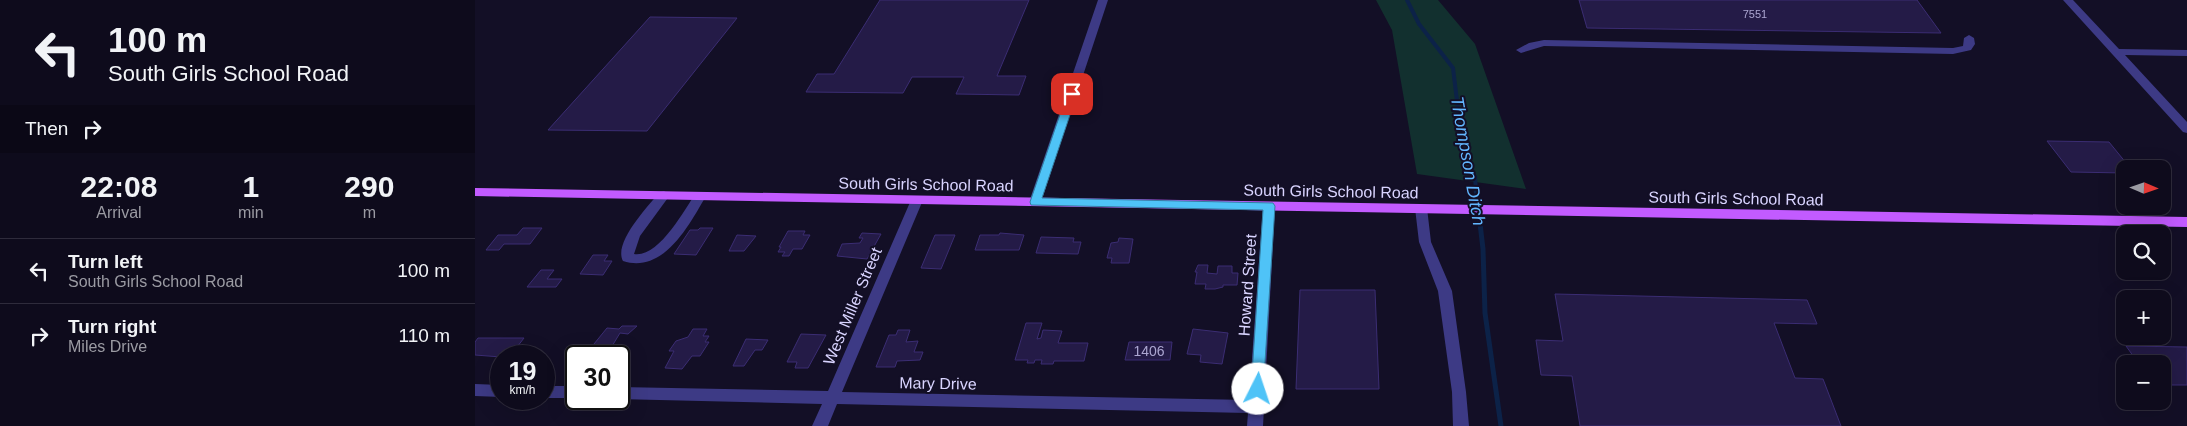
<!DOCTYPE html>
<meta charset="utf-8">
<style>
:root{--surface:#0e0b1c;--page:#1c1929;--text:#f1f3f6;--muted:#9b9ba3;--line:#2e2b3b}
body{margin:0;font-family:Helvetica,sans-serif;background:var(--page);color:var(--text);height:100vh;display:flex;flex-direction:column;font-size:19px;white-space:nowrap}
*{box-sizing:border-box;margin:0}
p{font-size:16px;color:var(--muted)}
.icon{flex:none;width:28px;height:28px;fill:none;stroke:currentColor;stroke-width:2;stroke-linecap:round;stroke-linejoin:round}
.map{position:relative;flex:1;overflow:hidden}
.side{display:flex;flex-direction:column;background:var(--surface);width:475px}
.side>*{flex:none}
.hud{background:#0e0b1c;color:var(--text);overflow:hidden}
.needle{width:32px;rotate:92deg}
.buttons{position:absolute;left:1641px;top:160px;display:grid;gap:10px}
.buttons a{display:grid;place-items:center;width:55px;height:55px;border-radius:10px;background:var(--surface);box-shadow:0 5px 20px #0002,0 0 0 1px var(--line);font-size:25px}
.speed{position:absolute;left:15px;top:345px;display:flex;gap:10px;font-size:25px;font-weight:700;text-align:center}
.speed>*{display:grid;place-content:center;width:65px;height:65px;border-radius:50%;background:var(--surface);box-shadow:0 5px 20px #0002,0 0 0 1px var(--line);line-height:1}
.speed small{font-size:12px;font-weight:400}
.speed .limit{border:2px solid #111;border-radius:8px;background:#fff;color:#111}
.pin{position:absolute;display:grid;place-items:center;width:42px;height:42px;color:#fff;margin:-21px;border-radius:10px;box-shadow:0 2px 8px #0006}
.me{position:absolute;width:55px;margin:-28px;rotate:4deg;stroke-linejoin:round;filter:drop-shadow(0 0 4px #0008)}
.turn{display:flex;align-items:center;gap:18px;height:105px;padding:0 25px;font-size:22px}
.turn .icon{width:65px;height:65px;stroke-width:2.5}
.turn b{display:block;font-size:35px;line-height:42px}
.then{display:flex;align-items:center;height:48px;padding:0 25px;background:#0003;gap:10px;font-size:19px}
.eta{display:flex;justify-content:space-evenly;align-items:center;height:85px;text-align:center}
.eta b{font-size:30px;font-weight:800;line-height:35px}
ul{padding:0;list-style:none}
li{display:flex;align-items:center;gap:15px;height:65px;padding:0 25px;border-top:1px solid var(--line)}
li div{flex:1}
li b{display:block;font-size:19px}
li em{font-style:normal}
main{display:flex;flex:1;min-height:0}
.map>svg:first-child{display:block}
</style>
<main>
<section class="side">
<div class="hud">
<div class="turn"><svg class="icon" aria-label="left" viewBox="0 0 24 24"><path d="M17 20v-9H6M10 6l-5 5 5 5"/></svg><div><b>100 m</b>South Girls School Road</div></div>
<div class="then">Then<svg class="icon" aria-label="right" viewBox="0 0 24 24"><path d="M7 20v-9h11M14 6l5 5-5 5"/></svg></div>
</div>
<div class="eta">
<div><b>22:08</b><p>Arrival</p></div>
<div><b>1</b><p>min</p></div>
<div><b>290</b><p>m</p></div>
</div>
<ul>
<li><svg class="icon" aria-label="left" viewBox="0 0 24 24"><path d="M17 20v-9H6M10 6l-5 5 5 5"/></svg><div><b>Turn left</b><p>South Girls School Road</p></div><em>100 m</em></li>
<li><svg class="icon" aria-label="right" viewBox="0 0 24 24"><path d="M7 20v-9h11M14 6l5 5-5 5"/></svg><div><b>Turn right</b><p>Miles Drive</p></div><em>110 m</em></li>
</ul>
</section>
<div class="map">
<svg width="1712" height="426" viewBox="0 0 1712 426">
<rect width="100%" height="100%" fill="#130f26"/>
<path fill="#12302f" d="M901,0H963L1000,44L1051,189L942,174L917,30Z"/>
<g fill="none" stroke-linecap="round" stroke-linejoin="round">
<path stroke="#0c2248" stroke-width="4" d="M932,0L944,24L978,68L988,150L1000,177L1001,190"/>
<path stroke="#0c2248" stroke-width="5" d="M1001,189L1008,249L1010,313L1026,426"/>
</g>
<path fill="#241b47" stroke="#3b2d73" d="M405,0H554L522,76H551L544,95L481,94L489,77H437L428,93L331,92L342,74H359Z
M1104,0H1442L1466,33L1112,28Z
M175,17L262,18L172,131L73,130Z
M1572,141L1634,142L1656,169H1650V173L1596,172Z
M48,228H67L55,244H29L24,250H11L23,235H42Z
M225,228H238L221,255L199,254L215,230H223Z
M313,231H330L328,235H335L327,249H318L314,256H307L310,252H303L306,247H304Z
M387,233L406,234L392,259L362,256L367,244L385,243L388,238H384Z
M525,233L549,235L544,250H500L505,235H524Z
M262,235L281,236L269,251H254Z
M460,235H480L466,269L446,268Z
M566,237L599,238L598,242H606L603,254L561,253Z
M644,238L658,239L654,263H636L637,258H632L636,243L643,242Z
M118,255H133L129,261H137L128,275L105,274Z
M723,265H733L732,273L742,274L743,266H757V273H763L762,285H748V287L740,289H730L731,284H720L722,272H720Z
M66,270H79L72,279H87L81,287H52Z
M825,290H900L904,389H821Z
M1080,294L1332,300L1342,324L1299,323L1320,378L1348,379L1366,426H1105L1097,376L1066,375L1061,340L1088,341Z
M551,323H567L562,339L566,338L568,330L587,331L583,343H613L609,361H579L578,364H566L567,360H560L559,363H552L553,360H540Z
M147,326H162L153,334L145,333L131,356L110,355L132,328L144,329Z
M218,329H232L228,336H234L230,342H234L225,356H217L207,369L190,368L199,351H194L201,341L213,337Z
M718,329L753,333L747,364L725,362L726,355L712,354Z
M423,330H435L431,342L443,341L439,352H448L445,360L422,361L420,367H401L414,335H421Z
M326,334L351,335L333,368H320L322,362H312Z
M3,338H49L35,356L26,357L0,355V342Z
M271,339L293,340L287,350H280L269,366H258Z
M654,342H697L695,360H650Z
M1651,346L1712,347V385H1688V364H1664Z"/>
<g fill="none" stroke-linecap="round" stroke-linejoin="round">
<path fill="#3d3a85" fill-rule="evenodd" d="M623,0H633L566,202L564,205H556L554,202Z
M1588,0H1598L1644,49L1712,50V56L1650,55L1712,122V133L1708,132Z
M1494,35L1499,38L1500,44L1496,50L1478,54L1069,46L1046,53L1041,50L1054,43L1069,40L1478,48L1488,46L1489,38Z
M189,191L195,195L165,236L159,254C184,258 209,210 221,193L225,192L231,196C214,225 189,274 148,261C138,243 173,206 185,192Z
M442,196L448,200L367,392L774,400L788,206L794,202L800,206L788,426H772L773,413L362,404L353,426H337L347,404L142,399L144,387L353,391L436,200Z
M946,204L952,208L956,242L977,291L991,392L994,426H978L977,392L963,291L944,242L940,208Z
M0,384L26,385V397L0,396Z
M69,386H101V398H69Z"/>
<path fill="#c25bff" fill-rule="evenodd" d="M0,188L1712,217V227L0,196Z"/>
</g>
<path fill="#4fc3f7" stroke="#337fa1" d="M597,91L602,94L567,198L798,203L800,206L788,393H778L776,389L788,210L556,205L555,202L592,94Z"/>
<g text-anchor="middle" stroke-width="4" stroke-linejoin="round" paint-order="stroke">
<g font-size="11" fill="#aca6d1">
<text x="1280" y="18">7551</text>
</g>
<g font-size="14" fill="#aca6d1">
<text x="674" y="356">1406</text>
</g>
<g font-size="16" fill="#d9d4ff" stroke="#130f26">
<text transform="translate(451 184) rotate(1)" y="6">South Girls School Road</text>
<text transform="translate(856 191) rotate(1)" y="6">South Girls School Road</text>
<text transform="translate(1261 198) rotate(1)" y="6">South Girls School Road</text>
<text transform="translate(772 285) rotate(-86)" y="6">Howard Street</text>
<text transform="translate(377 306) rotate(-67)" y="6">West Miller Street</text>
<text transform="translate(463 383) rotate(1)" y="6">Mary Drive</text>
</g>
<g font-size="18" font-style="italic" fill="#62b6ff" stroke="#130f26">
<text transform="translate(993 161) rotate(80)" y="6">Thompson Ditch</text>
</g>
</g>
</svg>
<div class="buttons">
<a><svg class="needle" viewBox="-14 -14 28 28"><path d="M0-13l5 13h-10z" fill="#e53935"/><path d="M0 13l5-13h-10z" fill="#9b9ba3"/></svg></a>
<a><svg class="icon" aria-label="search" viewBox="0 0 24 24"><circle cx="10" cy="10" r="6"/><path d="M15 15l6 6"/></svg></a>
<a>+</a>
<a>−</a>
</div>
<div class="speed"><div>19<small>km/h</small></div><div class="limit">30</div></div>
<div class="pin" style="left:597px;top:94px;background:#d93025"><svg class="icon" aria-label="arrive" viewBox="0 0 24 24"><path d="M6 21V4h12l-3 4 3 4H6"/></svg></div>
<svg class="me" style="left:783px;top:389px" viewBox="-20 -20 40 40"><circle r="19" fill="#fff"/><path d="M0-13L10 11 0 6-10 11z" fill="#4fc3f7"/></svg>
</div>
</main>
